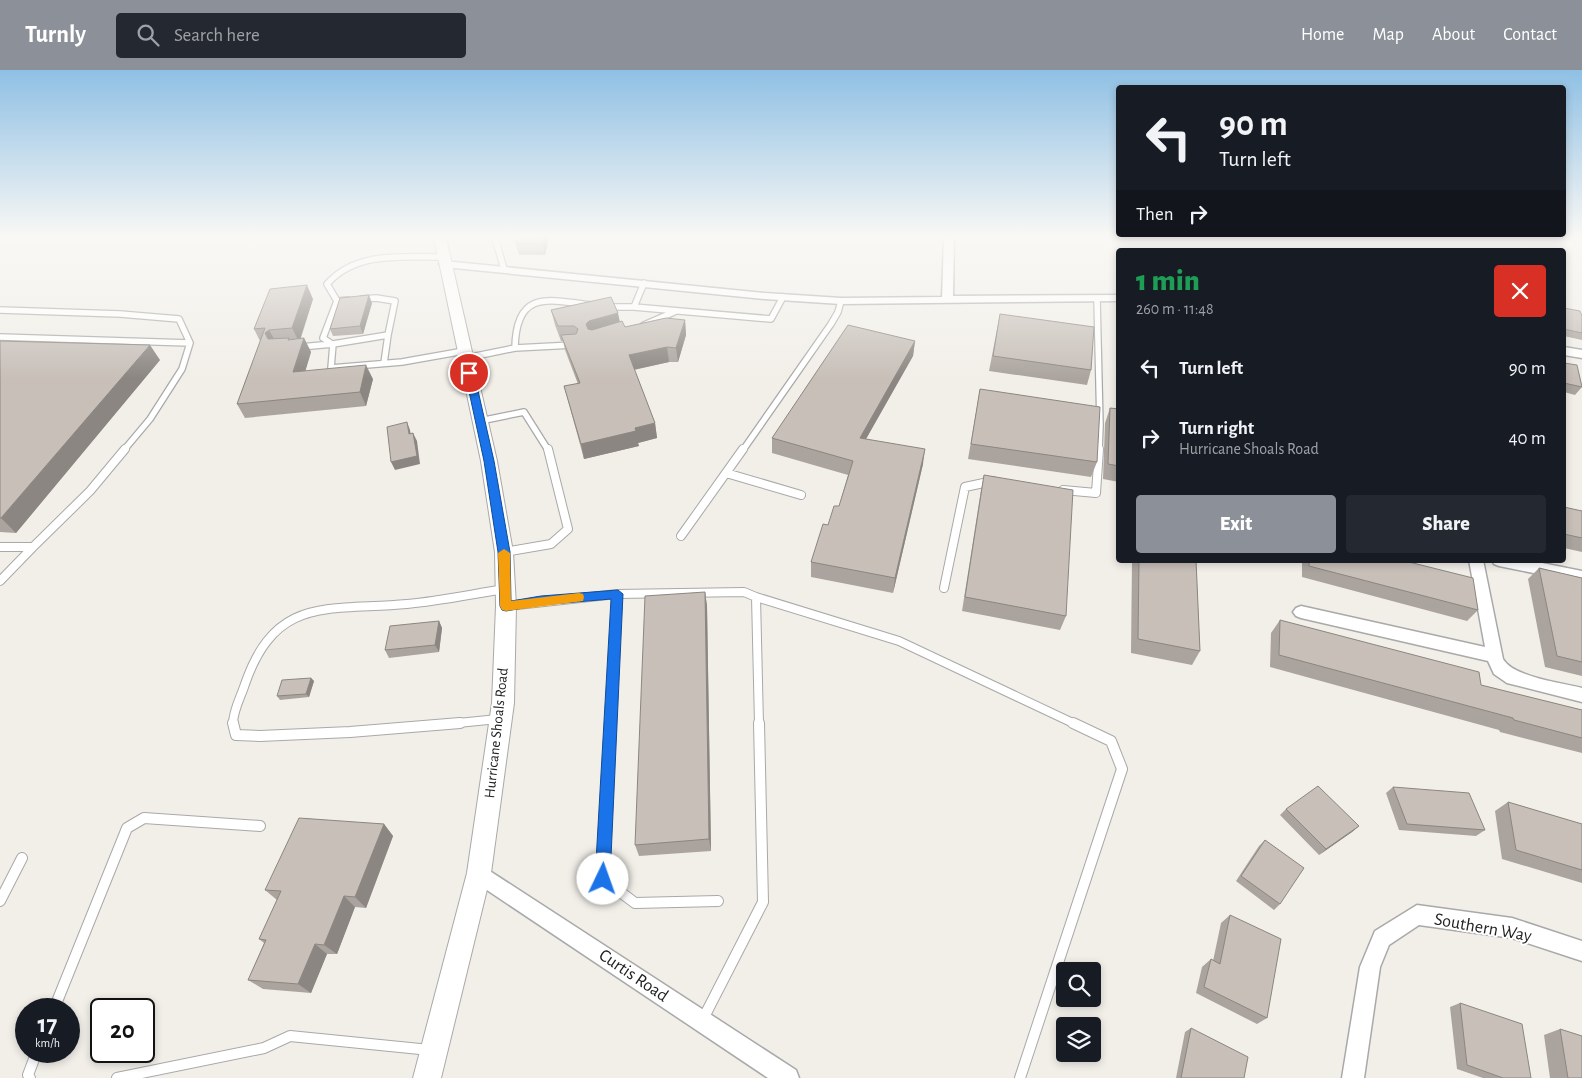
<!DOCTYPE html>
<meta charset="utf-8">
<style>
:root{--surface:#171b24;--page:#242831;--text:#f1f3f6;--muted:#9ea1a6;--accent:#8c9099}
body{margin:0;font-family:"Alegreya Sans",sans-serif;background:var(--page);color:var(--text);height:100vh;display:flex;flex-direction:column;font-size:19px;white-space:nowrap}
*{box-sizing:border-box;margin:0}
p{font-size:16px;color:var(--muted)}
.icon{flex:none;width:28px;height:28px;fill:none;stroke:currentColor;stroke-width:2;stroke-linecap:round;stroke-linejoin:round}
.map{position:relative;flex:1;overflow:hidden}
.drawer{position:absolute;left:1116px;top:178px;width:450px;height:315px;display:flex;flex-direction:column;background:var(--surface);border-radius:5px;box-shadow:0 2px 8px #0003}
.drawer>*{flex:none}
.top-card{position:absolute;left:1116px;top:15px;width:450px;height:152px;border-radius:5px;box-shadow:0 2px 8px #0003;background:#171b24;color:var(--text);overflow:hidden}
.fabs{position:absolute;left:1056px;top:892px;display:grid;gap:10px}
.fabs a{display:grid;place-items:center;width:45px;height:45px;border-radius:5px;background:var(--surface);box-shadow:0 2px 8px #0003;font-size:25px}
.speed{position:absolute;left:15px;top:928px;display:flex;gap:10px;font-size:25px;font-weight:700;text-align:center}
.speed>*{display:grid;place-content:center;width:65px;height:65px;border-radius:50%;background:var(--surface);box-shadow:0 2px 8px #0003;line-height:1}
.speed small{font-size:12px;font-weight:400}
.speed .limit{border:2px solid #111;border-radius:8px;background:#fff;color:#111}
.pin{position:absolute;display:grid;place-items:center;width:42px;height:42px;color:#fff;margin:-21px;border:2px solid #fff;border-radius:50%;box-shadow:0 1px 5px #0007}
.me{position:absolute;width:55px;margin:-28px;rotate:3deg;stroke-linejoin:round;filter:drop-shadow(0 0 4px #0008)}
.turn{display:flex;align-items:center;gap:18px;height:105px;padding:0 20px;font-size:22px}
.turn .icon{width:65px;height:65px;stroke-width:2.5}
.turn b{display:block;font-size:35px;line-height:42px}
.then{display:flex;align-items:center;height:48px;padding:0 20px;background:#0003;gap:10px;font-size:19px}
.round{display:grid;place-items:center;flex:none;width:52px;height:52px;border-radius:5px;background:var(--page)}
.overview{display:flex;align-items:center;justify-content:space-between;height:85px;padding:0 20px}
h1{font-size:30px;font-weight:800;line-height:38px;color:#1e9e55}
.button{display:flex;gap:10px;margin-top:auto;padding:10px 20px}
.button a{flex:1;height:58px;border-radius:5px;background:var(--accent);color:#fff;font-size:20px;font-weight:800;line-height:58px;text-align:center}
.button a+a{background:var(--page);color:var(--text)}
ul{padding:0;list-style:none}
li{display:flex;align-items:center;gap:15px;height:70px;padding:0 20px}
li div{flex:1}
li b{display:block;font-size:19px}
li em{font-style:normal}
header{display:flex;align-items:center;gap:30px;box-sizing:border-box;height:70px;padding:0 25px;background:var(--accent);color:#fff}
header strong{font-size:24px}
nav{display:flex;gap:28px;margin-inline-start:auto;font-size:18px}
.search{width:350px;height:45px;background:var(--page);display:flex;align-items:center;gap:12px;box-sizing:border-box;padding:0 18px;border-radius:5px;color:var(--muted);font-size:19px}
.map>svg:first-child{display:block}
</style>
<header>
<strong>Turnly</strong>
<div class="search"><svg class="icon" aria-label="search" viewBox="0 0 24 24"><circle cx="10" cy="10" r="6"/><path d="M15 15l6 6"/></svg>Search here</div>
<nav><a>Home</a><a>Map</a><a>About</a><a>Contact</a></nav>
</header>
<div class="map">
<svg width="1582" height="1008" viewBox="0 0 1582 1008">
<rect width="100%" height="100%" fill="#f2efe9"/>
<g fill="none" stroke-linecap="round" stroke-linejoin="round">
<defs>
<path id="service-far2" d="M495,168L504,199
M362,229L376,228L395,231L388,265L333,274L331,298L402,292L464,281
M1097,229L1100,356L1099,380
M348,230L337,231L327,214C356,181 403,187 443,187
M608,237H634L644,213
M634,237L771,249L783,227
M0,240L120,244L179,249L190,273
M644,255L674,242
M0,267L190,273L182,299L150,349L124,380
M332,274L323,268L337,231
M300,277L333,274
M515,278L573,275
M466,288L515,278C516,221 546,229 591,235
M384,293L388,265
M480,351L524,342L548,380
M743,380L831,254L838,242L841,231"/>
<path id="service-far1" d="M726,403L801,425
M1063,420L1096,423L1099,379
M681,466L743,379
M0,477H33L90,421L125,379
M504,482L551,474L568,459L548,379
M0,511L33,477
M944,518L965,417L993,411
M756,527L899,571L1075,654
M508,536L617,524
M233,654C233,640 241,627 245,614C276,525 328,541 407,534C440,531 472,524 505,519
M448,654L498,649
M611,654L617,524L744,522L756,527L759,654"/>
<path id="service" d="M233,653L236,665L260,666L350,662L460,653
M611,653L603,809L635,833L718,831
M0,831L22,788
M54,939L127,758L144,748L260,756
M703,949L763,832L759,653
M30,1008L28,1005L37,981
M117,1008L264,978L290,966L430,980
M1020,1008L1122,699L1111,671L1073,653"/>
<path id="minor" d="M944,168H954L953,226L1119,225V231L841,234L765,229L444,197L439,194L444,191L765,223L841,228L942,227Z
M1564,277L1582,280V288L1564,285Z
M1469,490H1483L1503,589C1513,607 1562,613 1582,618V632L1507,613L1494,604L1488,591L1301,548L1296,546L1293,542L1296,538L1301,536L1485,577Z
M1492,490H1527L1582,501V513L1499,496L1494,494Z
M479,794L796,1000L799,1008H768L472,810L469,803L472,796Z
M1417,835L1512,848L1582,871V891L1512,868L1419,855L1389,875L1380,897L1364,1008H1342L1360,897L1375,861Z"/>
<path id="tertiary" d="M434,168H446L497,391L513,482L516,536L514,633L491,803L441,1008H413L467,803L492,633L496,536L495,482L481,391Z"/>
</defs>
<use href="#service-far2" stroke="#a9a9a9" stroke-width="8"/>
<use href="#service-far1" stroke="#a9a9a9" stroke-width="10"/>
<use href="#service" stroke="#a9a9a9" stroke-width="12"/>
<use href="#minor" stroke="#a9a9a9" stroke-width="3"/>
<use href="#tertiary" stroke="#a9a9a9" stroke-width="2"/>
<use href="#service-far2" stroke="#fff" stroke-width="5.5"/>
<use href="#service-far1" stroke="#fff" stroke-width="8"/>
<use href="#service" stroke="#fff" stroke-width="10"/>
<use href="#minor" fill="#fff" fill-rule="evenodd"/>
<use href="#tertiary" fill="#fff" fill-rule="evenodd"/>
</g>
<path fill="#aba49e" d="M514,168H549L545,185H519Z
M313,229L301,268H304L311,282L305,301L373,309L366,336L245,348L237,334L260,271L254,259Z
M372,233L363,264L333,266L330,259Z
M1564,238L1582,246V270L1564,266Z
M551,240L620,252L625,257L685,250L686,265L678,292H669L634,300L655,353L657,368L638,373L639,376L584,389L564,316L578,314L565,280L563,271H561L555,255Z
M1000,244L1091,300L1087,315L989,301Z
M1119,259V313L1116,312Z
M0,271L160,290L16,463L0,462Z
M915,271L913,286L866,369L923,394L893,523L811,507V492L828,455L839,436L848,405L772,383V368Z
M1564,293L1582,317L1575,325L1564,322Z
M980,319L1097,392L1091,407L968,389Z
M1110,338L1118,339L1119,338V412L1103,409L1105,353Z
M984,405L1066,546L1060,560L962,541L981,420Z
M1564,437L1582,441V482L1564,478Z
M1132,490H1196L1200,581L1192,595L1131,583Z
M1302,490H1401L1478,540L1467,551L1302,507Z
M1539,498L1582,508V606L1545,597L1528,509Z
M705,522L707,536L711,781L639,786L635,775Z
M1280,550L1481,615L1582,640V683L1500,662L1499,660L1270,597L1271,563Z
M439,551L442,558L439,582L389,588L385,580Z
M311,608L314,611L309,627L280,630L277,626Z
M1393,717L1485,760L1476,766L1399,760L1386,723Z
M1508,732L1582,754V813L1502,789L1495,741Z
M1286,739L1359,756L1352,762L1319,785L1280,745Z
M384,754L393,766L366,838L355,837L337,884H327L311,923L263,919L248,910L264,873L259,869L277,830L265,820Z
M1265,770L1280,834L1274,840L1236,811L1259,776Z
M1230,845L1267,948L1257,954L1196,923L1202,897L1211,889L1213,891L1221,853Z
M1460,933L1531,1008H1483L1457,999L1450,937Z
M1191,958L1244,1008H1176L1185,962Z
M1560,959L1582,1008H1550L1544,965Z"/>
<path fill="#8b8681" d="M544,168H549L545,185L542,174Z
M307,215L313,229L299,272L292,258Z
M369,225L372,233L363,264L360,256Z
M618,243L621,257L589,269L586,254L589,251Z
M685,250L686,265L678,292L676,278Z
M269,260L277,274L273,277L265,263Z
M304,268L311,282L301,316L293,302Z
M915,271L913,286L858,383L860,368Z
M150,275L160,290L16,463L1,448Z
M667,277L669,292L632,300L629,285Z
M366,295L373,309L366,336L360,322Z
M407,352L410,360L412,372L409,364Z
M655,353L657,368L638,373L639,376L584,389L581,374L635,358Z
M413,363L417,371L420,394L395,400L391,392Z
M925,379L923,394L893,523L895,508Z
M705,522L707,536L711,781L709,769Z
M439,551L442,558L439,582L435,575Z
M311,608L314,611L309,627L306,624Z
M384,754L393,766L366,838L355,827Z
M1359,756L1352,762L1319,785L1326,779Z
M344,826L355,837L337,884L324,875Z
M315,874L327,884L311,923L298,914Z"/>
<path fill="#c7bfb8" stroke="#8b8681" d="M518,168H544L542,174H516Z
M307,215L292,258L269,260L265,263L268,269L289,268L288,270L304,268L293,302L366,295L360,322L237,334L265,258L254,259L270,219Z
M369,225L360,256L330,259L340,228Z
M611,227L618,243L589,251L586,254L588,259L592,260L622,251L625,257L666,248L685,250L676,278L667,277L629,285L655,353L635,358L636,361L581,374L564,316L580,313L561,265L576,264L578,259L574,256H558L551,240Z
M1564,238L1580,241L1582,246V263L1564,259Z
M1000,244L1094,257L1091,300L993,286Z
M848,255L915,271L860,368L925,379L895,508L811,492L823,454L828,455L834,436H839L853,391L772,368Z
M0,271L150,275L1,448H0Z
M1564,293L1577,295L1582,317L1564,313Z
M980,319L1100,337L1097,392L971,374Z
M1110,338L1119,339V396L1108,394Z
M407,352L409,364L413,363L417,386L391,392L387,357Z
M984,405L1073,420L1066,546L965,527Z
M1564,437L1582,441V468L1564,464Z
M1139,490H1196L1200,581L1138,569Z
M1309,490H1401L1473,508L1478,540L1309,496Z
M1539,498L1582,508V592L1557,586Z
M705,522L709,769L635,775L645,526Z
M1280,550L1479,602L1481,615L1582,640V668L1514,650L1513,648L1279,585Z
M439,551L435,575L385,580L390,556Z
M311,608L306,624L277,626L282,610Z
M1318,716L1359,756L1326,779L1286,739Z
M1393,717L1469,723L1485,760L1407,754Z
M1508,732L1582,754V800L1516,780Z
M299,748L384,754L355,827L344,826L324,875L315,874L298,914L248,910L266,870L259,869L281,821L265,820Z
M1265,770L1304,798L1280,834L1241,806Z
M1230,845L1281,869L1267,948L1204,917L1211,889L1220,894Z
M1460,933L1522,954L1531,1008H1503L1467,995Z
M1191,958L1248,987L1244,1008H1181Z
M1560,959L1582,966V1008H1568Z"/>
<linearGradient id="sky" x2="0" y2="1"><stop stop-color="#8fc0e4"/><stop offset="0.54" stop-color="#f9f8f5"/><stop offset="1" stop-color="#f9f8f5" stop-opacity="0"/></linearGradient>
<rect width="1582" height="309" fill="url(#sky)"/>
<path fill="#1a73e8" stroke="#114b97" d="M466,301H473L474,303L494,391L510,482L511,531L541,526L618,520L623,524L610,809L608,814L603,816L597,814L595,809L611,529L541,535L506,541L502,540L500,536L498,482L484,391L465,303Z"/>
<path fill="#f59e0b" d="M504,479L510,483L511,531L579,523L583,524L584,527L583,531L506,541L502,540L500,536L498,483Z"/>
<g text-anchor="middle" stroke-width="4" stroke-linejoin="round" paint-order="stroke">
<g font-size="15" fill="#222" stroke="#fff">
<text transform="translate(496 663) rotate(-84)" y="5">Hurricane Shoals Road</text>
</g>
<g font-size="18" fill="#222" stroke="#fff">
<text transform="translate(1483 857) rotate(10)" y="6">Southern Way</text>
<text transform="translate(634 905) rotate(34)" y="6">Curtis Road</text>
</g>
</g>
</svg>
<div class="fabs">
<a><svg class="icon" aria-label="search" viewBox="0 0 24 24"><circle cx="10" cy="10" r="6"/><path d="M15 15l6 6"/></svg></a>
<a><svg class="icon" aria-label="layers" viewBox="0 0 24 24"><path d="M12 4l9 5-9 5-9-5zM3 14l9 5 9-5"/></svg></a>
</div>
<div class="speed"><div>17<small>km/h</small></div><div class="limit">20</div></div>
<div class="pin" style="left:469px;top:303px;background:#d93025"><svg class="icon" aria-label="arrive" viewBox="0 0 24 24"><path d="M6 21V4h12l-3 4 3 4H6"/></svg></div>
<svg class="me" style="left:603px;top:809px" viewBox="-20 -20 40 40"><circle r="19" fill="#fff"/><path d="M0-13L10 11 0 6-10 11z" fill="#1a73e8"/></svg>
<div class="top-card">
<div class="turn"><svg class="icon" aria-label="left" viewBox="0 0 24 24"><path d="M17 20v-9H6M10 6l-5 5 5 5"/></svg><div><b>90 m</b>Turn left</div></div>
<div class="then">Then<svg class="icon" aria-label="right" viewBox="0 0 24 24"><path d="M7 20v-9h11M14 6l5 5-5 5"/></svg></div>
</div>
<section class="drawer">
<div class="overview"><div><h1>1 min</h1><p>260 m · 11:48</p></div><a class="round" style="background:#d93025;color:#fff"><svg class="icon" aria-label="close" viewBox="0 0 24 24"><path d="M6 6l12 12M18 6L6 18"/></svg></a></div>
<ul>
<li><svg class="icon" aria-label="left" viewBox="0 0 24 24"><path d="M17 20v-9H6M10 6l-5 5 5 5"/></svg><div><b>Turn left</b></div><em>90 m</em></li>
<li><svg class="icon" aria-label="right" viewBox="0 0 24 24"><path d="M7 20v-9h11M14 6l5 5-5 5"/></svg><div><b>Turn right</b><p>Hurricane Shoals Road</p></div><em>40 m</em></li>
</ul>
<div class="button"><a>Exit</a><a>Share</a></div>
</section>
</div>
